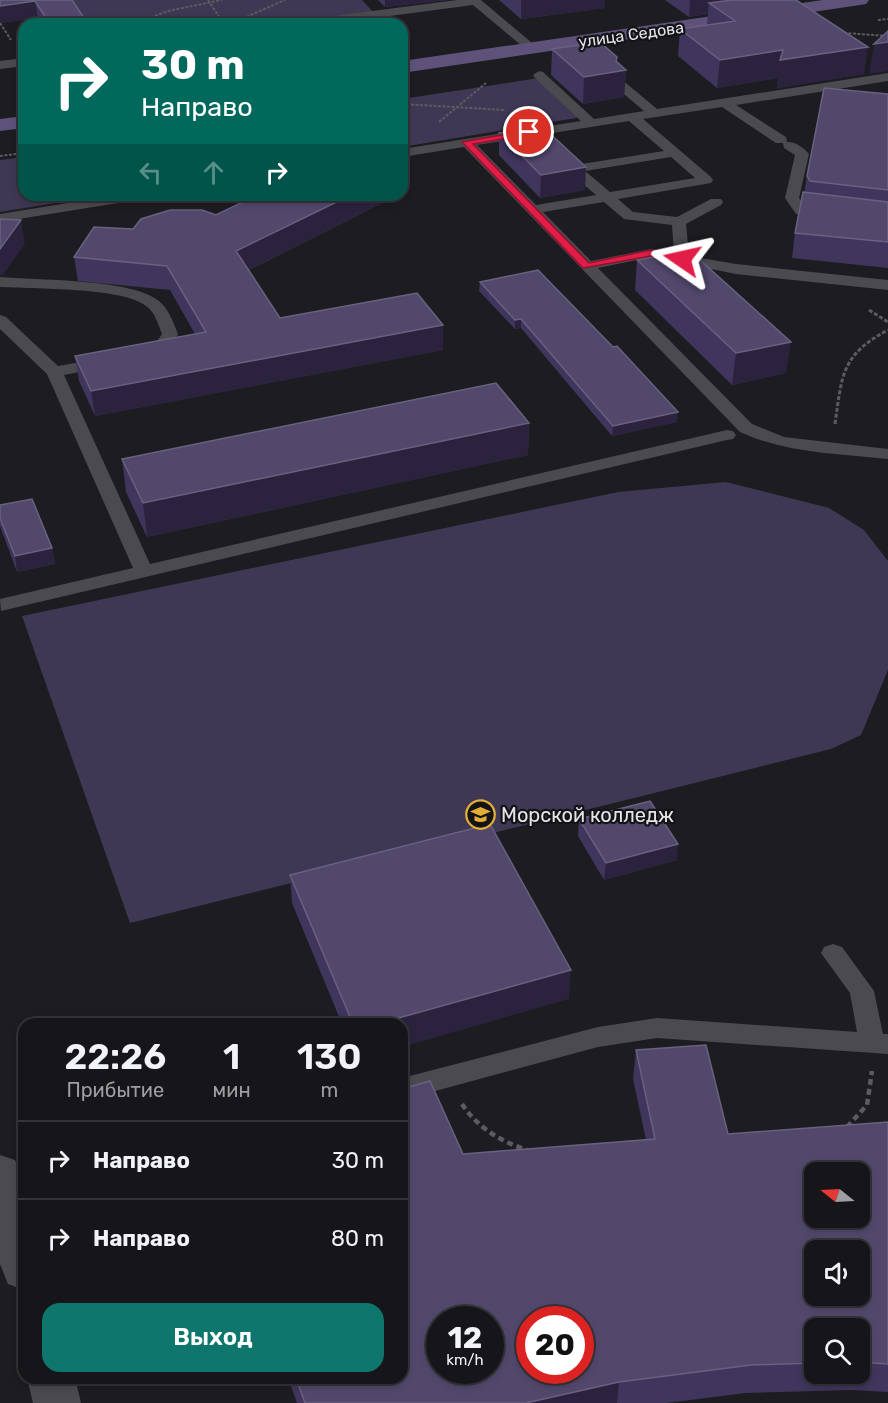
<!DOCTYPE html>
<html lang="ru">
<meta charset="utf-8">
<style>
:root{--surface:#161519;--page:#232226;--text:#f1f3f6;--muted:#9e9fa2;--line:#353438;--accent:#0f766e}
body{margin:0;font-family:Rubik,sans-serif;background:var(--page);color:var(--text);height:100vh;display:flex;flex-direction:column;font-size:22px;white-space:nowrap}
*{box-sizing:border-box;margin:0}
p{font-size:20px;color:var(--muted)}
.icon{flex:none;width:33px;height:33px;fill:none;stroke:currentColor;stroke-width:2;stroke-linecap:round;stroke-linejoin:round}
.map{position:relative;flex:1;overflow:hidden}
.panel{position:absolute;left:18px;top:1018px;width:390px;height:366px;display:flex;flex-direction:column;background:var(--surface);border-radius:18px;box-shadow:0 3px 9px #0003,0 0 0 2px var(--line)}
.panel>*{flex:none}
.guide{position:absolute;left:18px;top:18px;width:390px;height:183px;border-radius:18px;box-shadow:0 3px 9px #0003,0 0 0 2px var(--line);background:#00695c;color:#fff;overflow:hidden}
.needle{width:39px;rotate:288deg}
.buttons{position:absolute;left:804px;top:1162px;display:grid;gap:12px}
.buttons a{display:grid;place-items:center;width:66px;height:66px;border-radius:12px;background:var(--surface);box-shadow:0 3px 9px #0003,0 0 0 2px var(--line);font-size:30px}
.speed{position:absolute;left:426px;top:1306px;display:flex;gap:12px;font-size:30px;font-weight:700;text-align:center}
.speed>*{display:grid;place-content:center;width:78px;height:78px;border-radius:50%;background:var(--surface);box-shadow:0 3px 9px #0003,0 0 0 2px var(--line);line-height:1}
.speed small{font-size:15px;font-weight:400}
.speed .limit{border:9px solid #d22;background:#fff;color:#111}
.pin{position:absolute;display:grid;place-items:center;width:51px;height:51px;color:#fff;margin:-26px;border:3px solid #fff;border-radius:50%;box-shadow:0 2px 6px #0007}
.me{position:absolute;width:66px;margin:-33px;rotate:281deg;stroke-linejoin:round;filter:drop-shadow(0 0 4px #0008)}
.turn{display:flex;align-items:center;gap:21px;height:126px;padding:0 24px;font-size:27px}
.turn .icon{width:78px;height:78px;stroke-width:2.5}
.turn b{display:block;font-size:42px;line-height:51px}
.lanes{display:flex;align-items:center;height:57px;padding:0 24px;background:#0003;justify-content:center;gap:30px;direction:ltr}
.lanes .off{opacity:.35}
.eta{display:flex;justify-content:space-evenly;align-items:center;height:102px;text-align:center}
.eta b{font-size:36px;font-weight:600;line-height:42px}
.cta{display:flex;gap:12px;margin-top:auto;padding:12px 24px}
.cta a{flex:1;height:69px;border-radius:18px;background:var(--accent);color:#fff;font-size:24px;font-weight:600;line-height:69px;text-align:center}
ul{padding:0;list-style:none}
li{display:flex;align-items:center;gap:18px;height:78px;padding:0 24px;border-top:2px solid var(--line)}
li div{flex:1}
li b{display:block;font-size:22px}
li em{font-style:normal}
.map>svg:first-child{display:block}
</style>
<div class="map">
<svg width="888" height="1403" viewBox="0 0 888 1403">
<rect width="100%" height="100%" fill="#1d1c21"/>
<path fill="#3f3854" d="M72,0H362L373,12L279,24H87Z
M539,78L582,117L402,147V99Z
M24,157V195H104L0,212V160Z
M726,482L829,508L864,530L888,561V670L861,735L831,749L130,923L22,616L618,492Z"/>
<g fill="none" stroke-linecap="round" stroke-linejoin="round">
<path stroke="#5c5b60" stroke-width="2" stroke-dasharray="3 1.5" stroke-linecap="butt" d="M208,0L224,24
M878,20L888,19
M0,23L11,40
M134,24L168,11L222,0
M230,24L285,0
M844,33L888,36
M402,104L505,110
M439,122L486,83
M0,156L24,153"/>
<path stroke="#5c5b60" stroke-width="3" stroke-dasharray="4 2" stroke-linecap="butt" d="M869,310L888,322
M835,424C842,375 841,355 888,330"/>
<path stroke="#5c5b60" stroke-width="4.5" stroke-dasharray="6 4" stroke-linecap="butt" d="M462,1104C478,1128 500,1141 527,1150
M847,1127L867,1105L872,1071"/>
<path fill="#4b4a4f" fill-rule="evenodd" d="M457,0H481L538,48L536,51H528L473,5L329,24H297L303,20Z
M24,58V66L0,69V61Z
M539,71L543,72L594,119L644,111L618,89L616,86L618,83H626L657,109L888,73V81L736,105L786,137L787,142C795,141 804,148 809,154L799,198L806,207L833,211L835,214L833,217L796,214L785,198L795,155L784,148L783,143H776L722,107L643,119L711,177L713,180L711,183L618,199L633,212L677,217L711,199H721L723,202L721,205L686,224L689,256L736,264L888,280V290L736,274L651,257L598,268L752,424L784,437L888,449V459C838,454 785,453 740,432L464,147L402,157V149L581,121L535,78L533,75ZM629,121L664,151L569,166L567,169L569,172L596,195L536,205L477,145ZM671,157L695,178L610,192L585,171ZM604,202L624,219L672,225L674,253L651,249L591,261L543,212Z
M117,195H150L143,199L0,222V214Z
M0,277C36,280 128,279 156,299C168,306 173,322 178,334C171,348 157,363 140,358L138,355C145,346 156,345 162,334C158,324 155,312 146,306C123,287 32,289 0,287Z
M0,315L6,317L58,366L104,358L112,363L110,366L64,375L150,564L727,430L733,431L736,435L733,439L727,440L1,611L0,599L133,568L47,374L0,329Z
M833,944L842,947L874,991L883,1034H888V1054L657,1038L598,1047L402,1100V1078L598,1027L657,1018L857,1032L850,993L821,953L824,947Z"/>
<path fill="#4b4a4f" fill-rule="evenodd" d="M0,1155L15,1160L24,1182V1290L8,1284L0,1264Z
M27,1378H75L81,1403H33Z"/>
<path fill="#5e527a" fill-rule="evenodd" d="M823,0H869L866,4L860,5L402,73V61Z
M24,116V128L0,131V119Z"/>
</g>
<path fill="#40355c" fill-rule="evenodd" d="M0,0H72L88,24H41L38,18L0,23Z
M378,0H448L385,7Z
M499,0H605V8L521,19Z
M665,0H796L864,74L777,88L778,78L717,88L678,56L680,29L707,25L708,14L689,17Z
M552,49L617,57V62L626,70L624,97L583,104L551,75Z
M888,94V268L792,258L795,233L804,193L807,176Z
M499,133L585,190L540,198L499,155Z
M257,195H398L249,270L280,318L443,325V350L95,416L79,381L75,356L195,334L170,290L78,281L74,257L133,229L216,215Z
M637,260L786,373L732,385L635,290Z
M480,282L677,422L612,436L521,328L515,329L479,291Z
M529,423L528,455L147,537L126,492L122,459Z
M0,505L52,548L55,564L17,572L0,526Z
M579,819L677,860L604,880L578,836Z
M290,875L569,999L402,1024H342L292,903Z
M636,1050L728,1134L888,1122V1392L851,1390L746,1393L667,1403H297L288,1378H402L463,1154L646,1140L633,1079ZM814,1329H860V1374H814Z"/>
<path fill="#2b233e" d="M385,0H448L385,7Z
M521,0H605V8L521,19Z
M690,0H764L709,3L708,14L689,17Z
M35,1L38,18L0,23V6Z
M888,42V71L869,74L874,44Z
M868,47L864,74L777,88L778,78L717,88L720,60L783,50Z
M617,57L616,72L626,70L624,97L583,104L584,77Z
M586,167L585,190L540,198L541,175Z
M404,169V192L402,193V170Z
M351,195H398L238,275L236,251Z
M21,220L25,244L3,275L0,276V249Z
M521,319V328L515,329V320Z
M443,325V350L95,416L91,391Z
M791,342L786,373L732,385L736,353Z
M678,412L677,422L612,436L613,426Z
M529,423L528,455L147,537L143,503Z
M52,548L55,564L17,572L15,556Z
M678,844L677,860L604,880L606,863Z
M571,970L569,999L402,1047V1024H377Z
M619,1382L617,1403H526Z"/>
<path fill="#52486c" stroke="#69617f" stroke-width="1.5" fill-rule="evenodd" d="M0,0H72L88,24H50L35,1L0,6Z
M732,0H796L868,47L780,60L783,50L720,60L680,29L735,21L709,3Z
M888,31V42L874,44Z
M600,42L617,57L616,61L626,70L584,77L552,49Z
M824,88L888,94V190L810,181L807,176Z
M542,126L586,167L541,175L499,133Z
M803,192L888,202V242L795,233Z
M257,195H351L236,251L280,318L417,293L443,325L91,391L75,356L206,332L167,266L74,257L94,227L133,229L141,219L170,210H202L216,215Z
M0,219L21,220L0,249Z
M689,250L791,342L736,353L637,260Z
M538,270L613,347L617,346L678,412L613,426L521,319L515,320L480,282Z
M496,383L529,423L143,503L122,459Z
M32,499L52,548L15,556L0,518V505Z
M650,801L678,844L606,863L579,819Z
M490,824L571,970L377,1024H353L290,875Z
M706,1045L728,1134L888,1122V1364L860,1362V1329H814V1363L751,1365L619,1382L526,1403H305L296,1378H402V1089L430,1081L463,1154L655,1139L636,1050ZM814,1173H860V1218H814ZM814,1251H860V1296H814ZM440,1320H490V1371H440ZM530,1320H580V1371H530Z"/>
<path fill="#e11d48" stroke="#92132f" stroke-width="1.5" d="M529,130H532V134L473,144L589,263L651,250L685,257V261L651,256L583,268L462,142Z"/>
<defs>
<symbol id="university-ring" viewBox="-11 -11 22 22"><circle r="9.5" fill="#141317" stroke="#e1af34" stroke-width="1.5"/><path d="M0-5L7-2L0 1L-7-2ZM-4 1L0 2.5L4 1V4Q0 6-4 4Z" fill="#e1af34"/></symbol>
</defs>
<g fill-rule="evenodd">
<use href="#university-ring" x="464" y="798" width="33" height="33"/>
</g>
<g text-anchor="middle" stroke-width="4.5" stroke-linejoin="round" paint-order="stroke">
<g font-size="16" fill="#e5e5e8" stroke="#141317">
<text transform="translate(631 34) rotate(-8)" y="6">улица Седова</text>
</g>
<g font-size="20" fill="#e5e5e8" stroke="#141317" text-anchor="start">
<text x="501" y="822">Морской колледж</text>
</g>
</g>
</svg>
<div class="buttons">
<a><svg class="needle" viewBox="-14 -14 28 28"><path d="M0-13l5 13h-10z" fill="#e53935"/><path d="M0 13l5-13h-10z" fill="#9e9fa2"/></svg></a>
<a><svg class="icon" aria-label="sound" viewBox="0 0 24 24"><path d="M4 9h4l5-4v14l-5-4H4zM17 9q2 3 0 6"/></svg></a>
<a><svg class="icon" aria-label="search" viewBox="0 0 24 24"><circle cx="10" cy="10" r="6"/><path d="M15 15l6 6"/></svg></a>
</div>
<div class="speed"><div>12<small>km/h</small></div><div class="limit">20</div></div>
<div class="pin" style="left:529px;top:132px;background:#d93025"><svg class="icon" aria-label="arrive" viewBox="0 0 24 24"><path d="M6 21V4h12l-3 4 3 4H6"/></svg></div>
<svg class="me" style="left:682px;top:259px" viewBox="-20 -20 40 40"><path d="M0-17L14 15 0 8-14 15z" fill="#e11d48" stroke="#fff" stroke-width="4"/></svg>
<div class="guide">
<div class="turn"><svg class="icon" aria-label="right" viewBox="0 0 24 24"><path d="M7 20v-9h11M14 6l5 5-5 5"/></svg><div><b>30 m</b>Направо</div></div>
<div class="lanes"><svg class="icon off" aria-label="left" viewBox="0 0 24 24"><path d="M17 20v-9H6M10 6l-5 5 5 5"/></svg><svg class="icon off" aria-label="ahead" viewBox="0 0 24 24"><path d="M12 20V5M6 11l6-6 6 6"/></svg><svg class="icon" aria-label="right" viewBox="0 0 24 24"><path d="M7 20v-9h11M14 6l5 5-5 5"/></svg></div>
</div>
<section class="panel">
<div class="eta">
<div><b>22:26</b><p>Прибытие</p></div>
<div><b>1</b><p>мин</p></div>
<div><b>130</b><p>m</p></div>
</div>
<ul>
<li><svg class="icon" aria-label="right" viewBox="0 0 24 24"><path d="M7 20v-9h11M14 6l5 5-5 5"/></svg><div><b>Направо</b></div><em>30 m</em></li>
<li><svg class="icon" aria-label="right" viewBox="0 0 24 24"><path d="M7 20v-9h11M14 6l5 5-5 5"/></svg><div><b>Направо</b></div><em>80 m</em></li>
</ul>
<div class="cta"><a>Выход</a></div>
</section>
</div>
